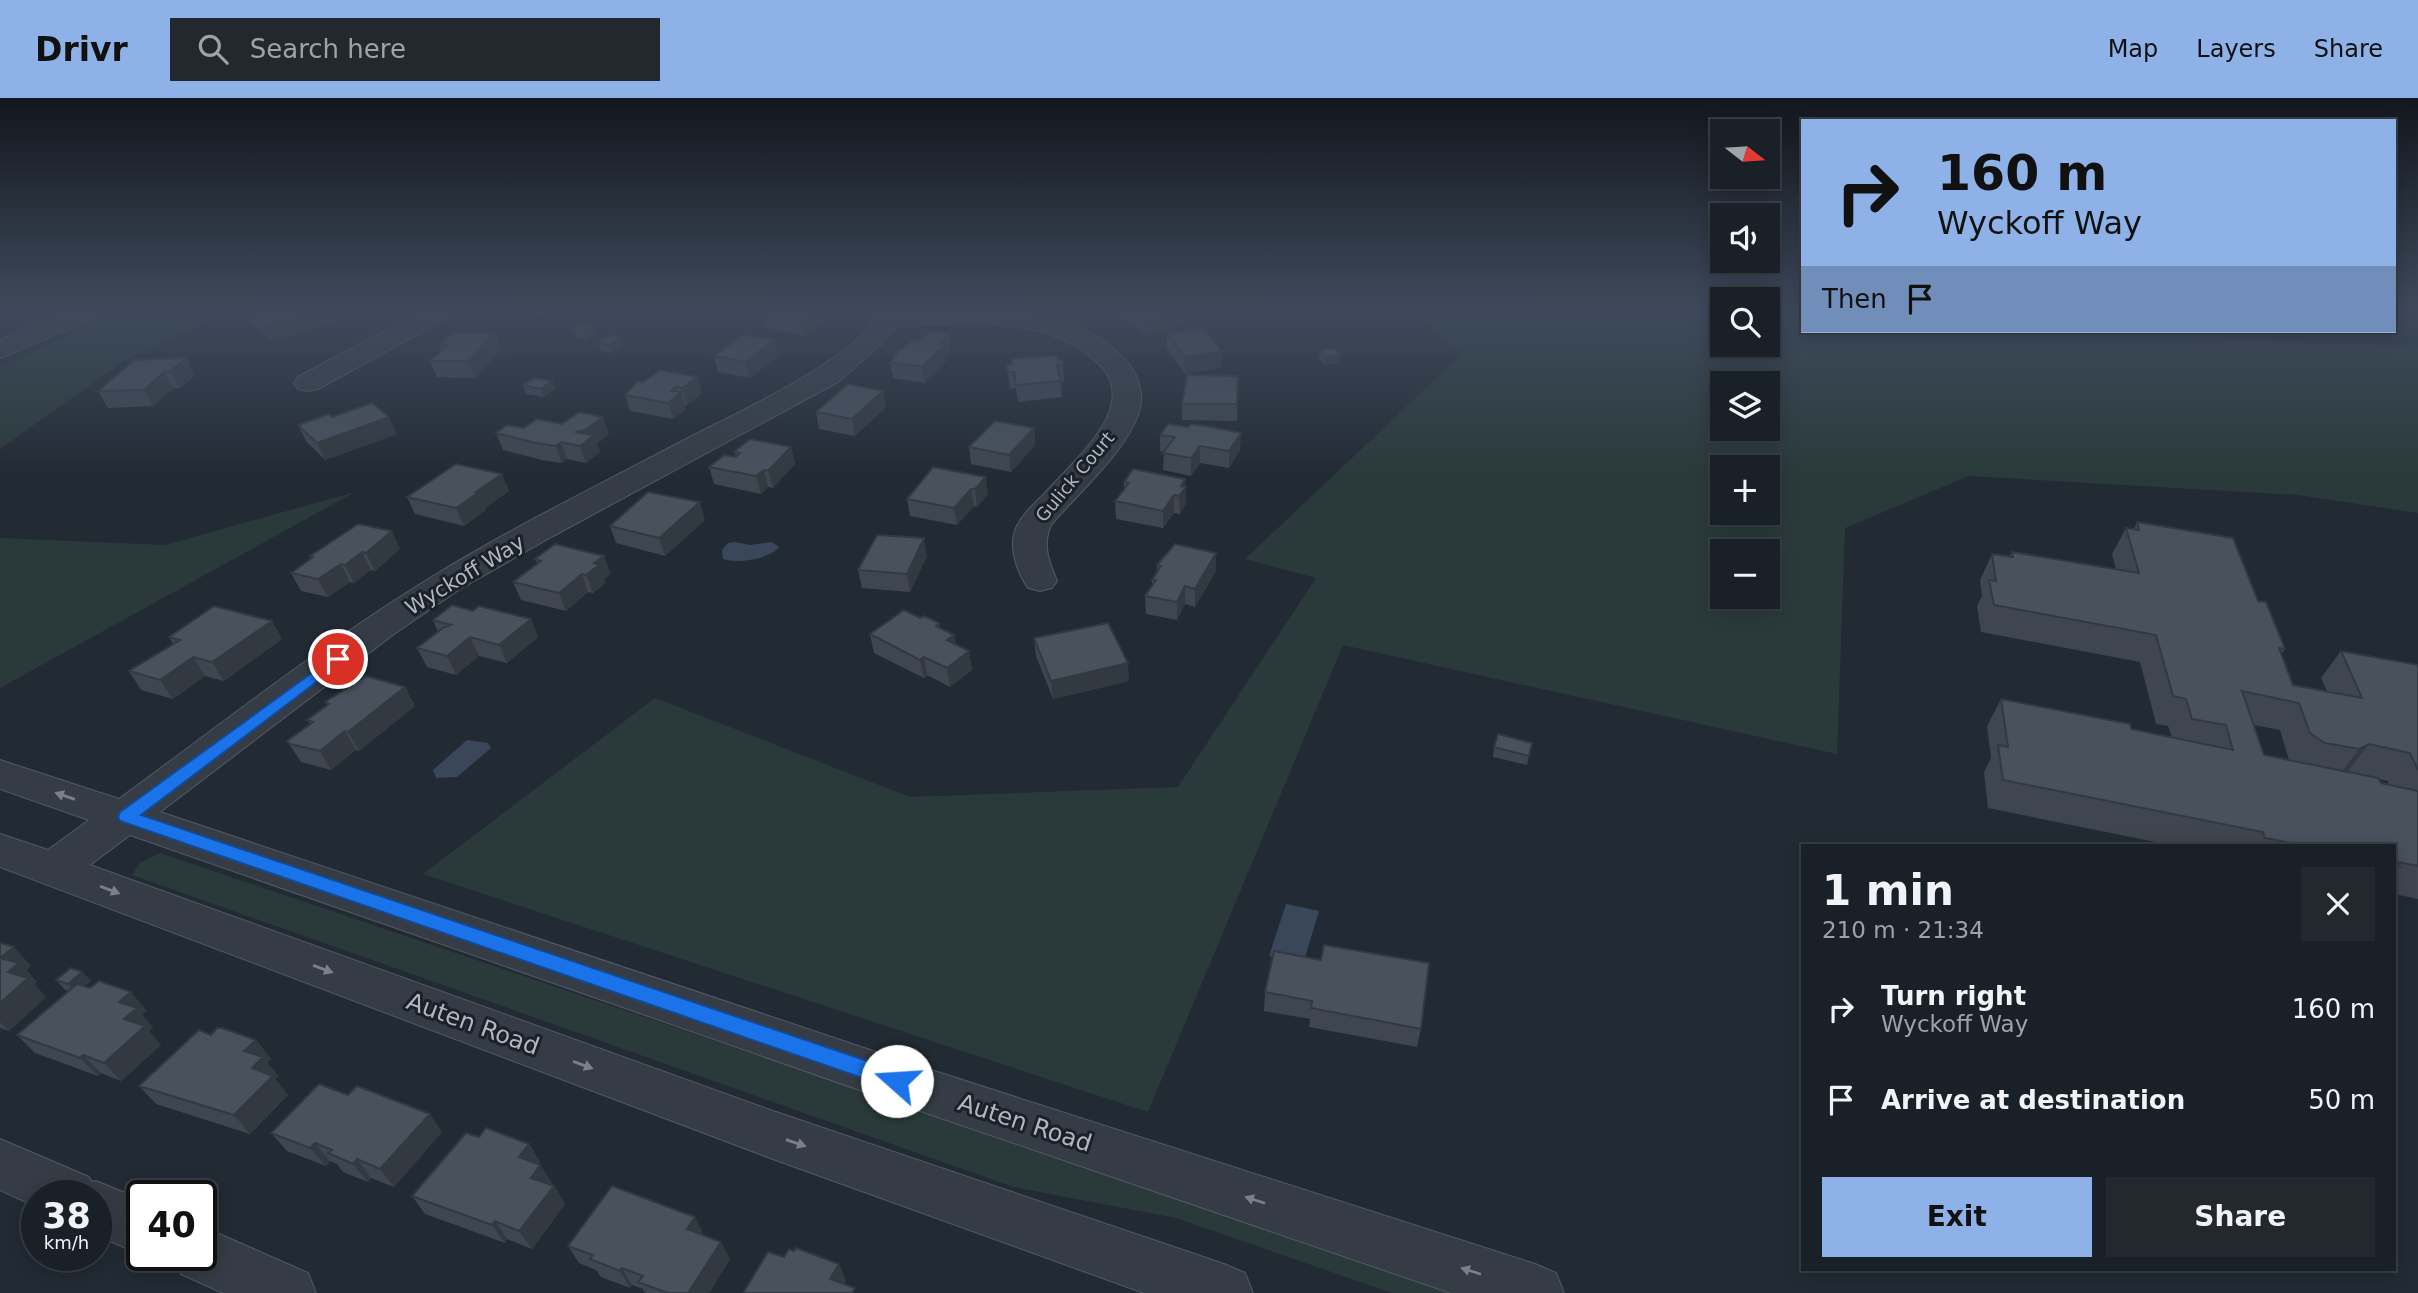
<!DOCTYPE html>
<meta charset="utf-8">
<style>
:root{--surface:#1a2027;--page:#23282f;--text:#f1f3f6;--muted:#9fa3a7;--line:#383e44;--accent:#8eb1e8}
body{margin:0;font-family:"DejaVu Sans",sans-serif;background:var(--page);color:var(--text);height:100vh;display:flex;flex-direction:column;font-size:26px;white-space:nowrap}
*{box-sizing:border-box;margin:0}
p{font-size:23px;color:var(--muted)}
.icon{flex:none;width:38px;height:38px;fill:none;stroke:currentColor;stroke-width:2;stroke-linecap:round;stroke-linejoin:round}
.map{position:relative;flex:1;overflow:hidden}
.sheet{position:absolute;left:1801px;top:746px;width:595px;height:427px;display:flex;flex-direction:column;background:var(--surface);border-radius:0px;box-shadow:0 4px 18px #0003,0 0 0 2px var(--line)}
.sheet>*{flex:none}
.banner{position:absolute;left:1801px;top:21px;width:595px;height:214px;border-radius:0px;box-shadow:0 4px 18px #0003,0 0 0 2px var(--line);background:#8eb1e8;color:#111;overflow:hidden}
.needle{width:46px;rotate:107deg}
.fabs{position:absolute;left:1710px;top:21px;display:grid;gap:14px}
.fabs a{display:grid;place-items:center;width:70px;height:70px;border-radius:0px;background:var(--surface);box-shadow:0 4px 18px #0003,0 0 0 2px var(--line);font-size:35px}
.speed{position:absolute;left:21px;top:1082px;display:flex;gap:14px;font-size:35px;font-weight:700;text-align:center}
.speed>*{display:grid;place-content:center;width:91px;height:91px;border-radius:50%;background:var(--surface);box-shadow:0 4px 18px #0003,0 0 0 2px var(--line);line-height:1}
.speed small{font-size:18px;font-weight:400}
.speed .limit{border:4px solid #111;border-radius:10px;background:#fff;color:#111}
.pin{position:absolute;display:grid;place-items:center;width:60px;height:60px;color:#fff;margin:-30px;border:4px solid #fff;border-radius:50%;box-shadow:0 2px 7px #0007}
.me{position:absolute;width:77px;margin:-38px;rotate:289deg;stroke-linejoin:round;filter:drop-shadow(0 0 5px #0008)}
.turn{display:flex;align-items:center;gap:24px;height:147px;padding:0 21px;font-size:32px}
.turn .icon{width:91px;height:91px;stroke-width:2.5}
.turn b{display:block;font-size:49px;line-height:60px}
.then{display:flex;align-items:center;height:66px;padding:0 21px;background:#0003;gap:14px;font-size:26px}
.round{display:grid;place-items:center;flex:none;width:74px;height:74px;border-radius:0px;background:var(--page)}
.headline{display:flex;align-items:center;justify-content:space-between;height:119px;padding:0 21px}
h1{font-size:42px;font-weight:700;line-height:52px}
.primary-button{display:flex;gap:14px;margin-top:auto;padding:14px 21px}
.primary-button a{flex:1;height:80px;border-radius:0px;background:var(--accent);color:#111;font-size:28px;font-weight:700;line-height:80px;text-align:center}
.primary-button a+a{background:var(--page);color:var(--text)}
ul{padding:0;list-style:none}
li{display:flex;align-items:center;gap:21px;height:91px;padding:0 21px}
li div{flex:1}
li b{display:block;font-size:26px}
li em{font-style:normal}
header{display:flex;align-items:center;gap:42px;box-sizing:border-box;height:98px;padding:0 35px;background:var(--accent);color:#111}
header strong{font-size:33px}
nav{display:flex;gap:38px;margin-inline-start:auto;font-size:24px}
.search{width:490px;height:63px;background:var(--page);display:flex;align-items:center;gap:18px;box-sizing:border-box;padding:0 24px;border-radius:0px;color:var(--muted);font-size:26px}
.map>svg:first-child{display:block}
</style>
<header>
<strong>Drivr</strong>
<div class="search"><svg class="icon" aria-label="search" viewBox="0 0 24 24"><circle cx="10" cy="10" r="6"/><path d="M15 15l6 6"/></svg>Search here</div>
<nav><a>Map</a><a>Layers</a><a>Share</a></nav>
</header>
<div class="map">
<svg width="2418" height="1195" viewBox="0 0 2418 1195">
<rect width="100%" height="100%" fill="#222a34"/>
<path fill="#2a3a3a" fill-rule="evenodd" d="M122,213H232L127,261L0,351V269Z
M1417,213H1722V247H1768V213H1802V233H2063L2418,248V415L2298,397L1969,378L1845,430L1837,656L1343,547L1148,1014L423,776L655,600L910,699L1178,689L1316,480L1245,461L1462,256ZM1722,285H1768V331H1722ZM1722,369H1768V415H1722ZM1722,453H1768V499H1722Z
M355,394L0,590V440L165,447Z
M160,755L1460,1195H1392L1176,1120L1013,1089L132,777L140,765Z"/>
<path fill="#3a475b" d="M735,444L750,447L772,444L779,449C770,461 737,466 723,461L722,452L728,445Z
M467,642L488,645L491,650L457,679L436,680L433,672Z
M1286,806L1319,813L1303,866L1269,858Z"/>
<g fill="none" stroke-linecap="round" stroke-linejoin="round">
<defs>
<path id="minor" d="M69,213H103L99,218L0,260V242Z
M422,213H454L450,218L318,291L308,293L298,291L294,285L298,279Z
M876,213C901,212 926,213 951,213C1012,213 1079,213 1124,261C1138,275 1145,294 1139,314C1126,354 1078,395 1051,427C1042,447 1049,464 1057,483L1052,490L1040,493L1028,490C1017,474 1008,449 1016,430C1022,417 1033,407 1043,397C1063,375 1086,354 1102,329C1114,310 1118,287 1103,270C1052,215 964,225 896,228L882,245L838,284L553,438L460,491L394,536L160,714L897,961L1535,1166L1556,1175L1564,1195H1451L897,1005L130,737L90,767L773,1013L1224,1166L1245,1175L1253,1195H1144L773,1061L0,769V736L48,752L89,722L0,691V662L119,701C223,625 325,544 435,477C519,426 608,382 696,336C733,317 870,254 876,213Z
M0,1041L89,1079L92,1084L96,1083L142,1102V1157L96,1137V1097H37V1109L0,1092Z
M201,1128L308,1175L316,1195H223L181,1176L173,1157H201Z"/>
</defs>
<use href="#minor" stroke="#535a62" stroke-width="2"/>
<use href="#minor" fill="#353c45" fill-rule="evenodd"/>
</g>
<path fill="#3f4650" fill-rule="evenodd" d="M260,213H332L337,224L274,243L257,232L249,216Z
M520,213H562L550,220L520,214Z
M662,213H678L673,216L663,214Z
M1121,213H1184V225L1148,238L1121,219Z
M764,216L831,217L805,238L767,231Z
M573,231L596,236L586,242L576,239Z
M495,235L501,251L475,280L437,279L430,263L442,252L440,246Z
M1167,235L1221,253V270L1185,276L1167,251Z
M949,236L951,252L946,257L947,262L925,285L893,280L890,264L894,260L893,257L921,243Z
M598,245L624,247L612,255L601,253Z
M1320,252L1339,265L1324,267L1319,260Z
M714,258H778L750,280L718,274Z
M135,262L195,277L180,290H173L153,308L108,310L98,293Z
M1058,262L1063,267L1064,283L1061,284L1062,299L1018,304L1016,290L1010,291L1007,267Z
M1238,278L1237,323L1182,322V306Z
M697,279L702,295L687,307H684L686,311L673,321L630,313L625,297L643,284Z
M552,283L555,291L544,299L526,296L523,287Z
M883,293L886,309L855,338L819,331L816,314Z
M332,319L397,336L325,362L306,343L298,327Z
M524,330L609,336L597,345L600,354L586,365L567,361L562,365L542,362L503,352L496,335Z
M1034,330L1035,347L1011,374L971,366L969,349Z
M1160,337L1240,352L1229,370L1200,365L1191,378L1163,372L1164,354L1160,353Z
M791,349L795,366L773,390L768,389L761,396L714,386L709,369L736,359L734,354Z
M933,369L988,396L977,409L974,408L957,427L910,418L907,401Z
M1185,381L1186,406L1180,416L1174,415L1163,430L1116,421L1115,403L1124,392V384Z
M509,393L485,410L486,412L464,428L415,416L407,399Z
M705,422L665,458L616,445L610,428Z
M2137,424L2258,503L2285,551L2281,556L2293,587L2327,593L2321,580L2341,553L2418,567V801L2394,796V747H2170L1988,710L1984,674L1991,660L1987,628L2001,601L2131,631L2172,639L2168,628L2156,626L2140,564L1981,534L1977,508L1982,498L1980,482L1992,456L2009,459L2012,454L2116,471L2112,456L2126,430L2134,431ZM2254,627L2280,632L2289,662L2264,657ZM2379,681L2388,683L2389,687L2381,685Z
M400,451L375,473L371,472L354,485L350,484L328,499L301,493L291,475L311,461L310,458Z
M1216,455V473L1195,509L1185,506L1177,522L1146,516L1145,498L1152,488V482L1157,475V467Z
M604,458L610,476L604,481L605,485L593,495L588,494L566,513L521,502L513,484L537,465L535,461Z
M927,458L910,494L862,490L858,472Z
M473,513L531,521L538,539L507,565L479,558L456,577L427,569L417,550L438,534L433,522Z
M920,520L939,525L940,530L954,537L956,547L969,553L972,572L950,589L927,577L924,580L874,555L870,536Z
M169,539L282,541L224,583L205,578L173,601L141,592L129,573L173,546Z
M1034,540L1129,583L1053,601L1036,558Z
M405,589L415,608L359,653L356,652L331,672L301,664L287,643L310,626L307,622L327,607L325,604Z
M1532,645L1527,667L1493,659L1494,649Z
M0,845L31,868L26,872L37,884L34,886L46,899L9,933L0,930Z
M1274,853L1421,931L1417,949L1309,929L1310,921L1264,913L1265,894Z
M82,874L91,883L85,888L147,913L142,917L153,929L149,933L161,947L121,983L101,975L98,978L35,955L17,937L68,893L65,892L56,882Z
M211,937L256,942L271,961L267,964L278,978L275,981L288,997L250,1036L156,1006L139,988Z
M442,1034L394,1089L371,1080L368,1084L343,1074L337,1066L330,1063L326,1068L287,1053L271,1035Z
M479,1039L529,1046L540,1064L539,1066L540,1067L552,1085L550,1087L554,1088L565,1106L532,1151L507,1141L505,1145L425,1116L412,1098Z
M704,1137L730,1161L709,1195H645L643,1191L632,1187L630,1190L601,1179L596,1172L579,1165L568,1148Z"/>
<path fill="#333941" d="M314,213H332L337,224L274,243L266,227Z
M547,213H562L550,220Z
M814,213H831V217L805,238L802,222Z
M1174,213H1184V225L1148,238L1147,222Z
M593,228L596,236L586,242L584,234Z
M495,235L501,251L475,280L468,263Z
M949,236L951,252L946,257L947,262L925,285L922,269L939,246Z
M621,239L624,247L612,255L609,247Z
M774,242L778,258L750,280L746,264Z
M1221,253V270L1185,276L1184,259Z
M1340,257L1339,265L1324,267L1325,259Z
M186,260L195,277L180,290L171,273Z
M164,274L173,290L153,308L144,292Z
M697,279L702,295L687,307L682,290Z
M552,283L555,291L544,299L541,291Z
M675,289L678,297L681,294L686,311L673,321L668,305L671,293Z
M883,293L886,309L855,338L852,321Z
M389,319L397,336L325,362L317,345Z
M603,319L609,336L597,345L600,354L586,365L575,334Z
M1034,330L1035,347L1011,374L1009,357Z
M1241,335L1240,352L1229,370V353Z
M561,344L567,361L562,365L556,348Z
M1200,348V365L1191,378V360Z
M791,349L795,366L773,390L768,373Z
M764,372L768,389L761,396L756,378Z
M502,376L509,393L485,410L486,412L464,428L456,410L476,394Z
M986,379L988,396L977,409L975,391Z
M1185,381L1186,406L1180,416L1179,398L1181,388Z
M971,391L974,408L957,427L954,410Z
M1174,397V415L1163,430V413Z
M700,404L705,422L665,458L659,440Z
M392,433L400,451L375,473L366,455Z
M924,440L927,458L910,494L907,476Z
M362,454L371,472L354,485L345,467Z
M1216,455V473L1195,509V491Z
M604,458L610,476L604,481L605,485L593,495L586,477L594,465Z
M341,466L350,484L328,499L318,481Z
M582,476L588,494L566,513L559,495Z
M1185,488V506L1177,522V504Z
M531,521L538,539L507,565L499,547Z
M272,523L282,541L224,583L212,564Z
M954,537L957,555L947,542Z
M470,539L479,558L456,577L447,558Z
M969,553L972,572L950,589L947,570Z
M193,559L205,578L173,601L160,582Z
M924,559L927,577L924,580L920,562Z
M1128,565L1129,583L1053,601L1051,583Z
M405,589L415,608L359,653L348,634Z
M345,633L356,652L331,672L320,653Z
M2369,646L2347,674L2338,679L2359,651Z
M14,849L31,868L26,872L37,884L34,886L46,899L9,933L0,924V905L8,874L0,860Z
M82,874L91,883L76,896L68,886Z
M131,894L147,913L142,917L153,929L149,933L161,947L121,983L104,965L119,904Z
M256,942L271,961L267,964L278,978L275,981L288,997L250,1036L234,1017L244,953Z
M83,957L101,975L98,978L80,960Z
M430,1016L442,1034L394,1089L380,1071Z
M315,1045L330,1063L326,1068L310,1050Z
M529,1046L540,1064L530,1077L519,1059Z
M357,1061L371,1080L368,1084L353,1066Z
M540,1067L552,1085L542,1098L531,1080Z
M554,1088L565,1106L532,1151L519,1133Z
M695,1119L704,1137L687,1131Z
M495,1123L507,1141L505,1145L492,1127Z
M721,1144L730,1161L709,1195H688Z
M839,1166L846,1183L839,1195L830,1181Z
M622,1170L632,1187L630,1190L620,1173Z"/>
<path fill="#49515d" stroke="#333941" stroke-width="2" d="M260,213H314L266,227L249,216Z
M767,213H814L802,222L764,216Z
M1134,213H1174L1147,222Z
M582,226L593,228L584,234L573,231Z
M1203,229L1221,253L1184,259L1167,235Z
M930,233L949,236L939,246H945L922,269L890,264L897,257H893L914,242L921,243Z
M452,235H495L468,263H430L448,247L440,246Z
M610,237L621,239L609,247L598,245Z
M743,237L774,242L746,264L714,258Z
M1335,250L1340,257L1325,259L1320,252Z
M1057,257L1058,262H1062L1063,267H1057L1061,283L1016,287L1014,274H1008L1007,267L1012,266L1011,261Z
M186,260L171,273L164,274L144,292L98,293L135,262Z
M660,272L697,279L682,290L675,289L671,293L681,294L668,305L625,297L638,283L643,284Z
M1187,277L1238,278L1237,306H1182Z
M534,280L552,283L541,291L523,287Z
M848,286L883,293L852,321L816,314Z
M372,305L389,319L317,345L298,327L329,316L332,319Z
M579,314L603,319L585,332L575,334L594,337L580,348L561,344L556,348L536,345L496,335L507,327L524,330L537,321L562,326Z
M995,323L1034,330L1009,357L969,349Z
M1168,326L1188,329L1191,326L1212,329L1241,335L1229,353L1200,348L1191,360L1163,355L1175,339L1160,337Z
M750,341L791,349L768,373L764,372L756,378L709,369L724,357L736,359L740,355L734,354Z
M456,366L502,376L476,394H479L456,410L407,399Z
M933,369L986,379L975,391H971L954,410L907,401Z
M1133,371L1185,381L1181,388L1186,389L1179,398L1174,397L1163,413L1115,403L1129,385L1124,384Z
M648,394L700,404L659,440L610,428Z
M2137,424L2233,440L2258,503L2266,504L2285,551L2279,550L2293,587L2362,600L2341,553L2418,567V672L2410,655L2369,646L2359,651L2325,645L2310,635L2299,605L2242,593L2264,657L2378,680L2381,685L2418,693V768L2397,764L2400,769L2394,767V747H2301L2265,740L2263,734L2003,682L1998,647L2008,649L2001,601L2130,626L2131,631L2233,652L2226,627L2192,621L2186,601L2173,598L2156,537L1994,507L1989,482L1996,483L1992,456L2013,459L2012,454L2139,475L2126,430L2139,432Z
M358,426L392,433L366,455L362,454L345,467L341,466L318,481L291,475L313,459L310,458Z
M877,437L924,440L907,476L858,472Z
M555,446L604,458L594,465L599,467L586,477L582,476L559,495L513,484L541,463L535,461Z
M1175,446L1216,455L1195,491L1185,488L1177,504L1145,498L1156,482H1152L1161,468L1157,467Z
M452,507L473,513L479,508L531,521L499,547L470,539L447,558L417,550L443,530L451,527L433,522Z
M214,508L272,523L212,564L193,559L160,582L129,573L180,542L169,539Z
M904,512L920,520L924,518L939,525L936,528L954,537L947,542L969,553L947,570L924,559L920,562L870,536Z
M1108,525L1128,565L1051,583L1034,540Z
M366,578L405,589L348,634L345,633L320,653L290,646L287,643L313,624L307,622L329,606L325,604Z
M1498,636L1532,645L1529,658L1494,649Z
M0,845L14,849L0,860L19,865L8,874L28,880L0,905Z
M1324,847L1429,865L1421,931L1311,910L1312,903L1265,894L1274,853L1321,862Z
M71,870L82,874L68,886L56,882Z
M99,883L131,894L119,904L137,910L124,921L145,928L104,965L83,957L80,960L17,937L77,886L90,890Z
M217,930H222L256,942L244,953L263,959L252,970L273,978L234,1017L139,988L199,932L211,937Z
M319,986L348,997L357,988L430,1016L380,1071L357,1061L353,1066L328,1055L332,1052L315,1045L310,1050L271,1035Z
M486,1030L529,1046L519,1059L540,1067L531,1080L554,1088L519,1133L495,1123L492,1127L412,1098L466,1035L479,1039Z
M612,1088L695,1119L687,1131L721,1144L688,1195H668L638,1184L643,1178L622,1170L620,1173L590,1161L593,1157L568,1148Z
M796,1150L839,1166L830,1181L855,1190L852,1195H743L768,1154L784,1159L789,1151L794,1153Z"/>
<defs><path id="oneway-solid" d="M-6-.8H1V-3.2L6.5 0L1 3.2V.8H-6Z" transform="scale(1.75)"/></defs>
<g fill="#798089">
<use href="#oneway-solid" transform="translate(65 698) rotate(-161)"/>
<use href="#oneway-solid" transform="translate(110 792) rotate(21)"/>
<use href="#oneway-solid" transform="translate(323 871) rotate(20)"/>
<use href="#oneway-solid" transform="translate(583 967) rotate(20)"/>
<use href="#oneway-solid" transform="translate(796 1045) rotate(19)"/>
<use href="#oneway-solid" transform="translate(1255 1102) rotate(-162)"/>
<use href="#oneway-solid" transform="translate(1471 1173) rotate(-162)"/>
</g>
<linearGradient id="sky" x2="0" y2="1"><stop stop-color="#13171d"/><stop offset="0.56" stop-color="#3e4a5c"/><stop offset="1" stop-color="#3e4a5c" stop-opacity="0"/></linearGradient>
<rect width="2418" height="380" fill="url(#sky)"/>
<path fill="#1a73e8" stroke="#114b97" stroke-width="2" d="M338,556L345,561L343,564L141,717L897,973L904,976L907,983L904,989L897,992L120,723L118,719L120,714Z"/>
<g text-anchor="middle" stroke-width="6" stroke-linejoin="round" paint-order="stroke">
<g font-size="18" fill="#b0b7c1" stroke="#1b2129">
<text transform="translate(1075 379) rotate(-50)" y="6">Gulick Court</text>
</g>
<g font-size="21" fill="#b0b7c1" stroke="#1b2129">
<text transform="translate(465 477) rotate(-31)" y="7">Wyckoff Way</text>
</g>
<g font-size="24" fill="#b0b7c1" stroke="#1b2129">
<text transform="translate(473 926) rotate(20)" y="8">Auten Road</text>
<text transform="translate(1025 1025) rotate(18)" y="8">Auten Road</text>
</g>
</g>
</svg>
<div class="fabs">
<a><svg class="needle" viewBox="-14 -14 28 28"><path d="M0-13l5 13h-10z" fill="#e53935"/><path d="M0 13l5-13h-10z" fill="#9fa3a7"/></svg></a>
<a><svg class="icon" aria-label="sound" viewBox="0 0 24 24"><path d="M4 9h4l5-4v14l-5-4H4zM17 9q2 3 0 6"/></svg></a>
<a><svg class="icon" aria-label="search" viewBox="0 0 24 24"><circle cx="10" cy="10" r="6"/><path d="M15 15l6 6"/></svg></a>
<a><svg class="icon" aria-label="layers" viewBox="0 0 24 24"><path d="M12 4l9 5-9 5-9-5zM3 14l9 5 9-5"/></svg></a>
<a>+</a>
<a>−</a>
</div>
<div class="speed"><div>38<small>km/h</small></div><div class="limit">40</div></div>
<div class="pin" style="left:338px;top:561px;background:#d93025"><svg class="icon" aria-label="arrive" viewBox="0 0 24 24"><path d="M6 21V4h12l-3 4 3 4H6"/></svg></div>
<svg class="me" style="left:897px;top:983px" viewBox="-20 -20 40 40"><circle r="19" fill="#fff"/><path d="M0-13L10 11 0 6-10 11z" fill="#1a73e8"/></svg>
<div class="banner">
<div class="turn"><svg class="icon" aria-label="right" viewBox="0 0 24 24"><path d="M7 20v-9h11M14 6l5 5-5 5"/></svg><div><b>160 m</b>Wyckoff Way</div></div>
<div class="then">Then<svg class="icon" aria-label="arrive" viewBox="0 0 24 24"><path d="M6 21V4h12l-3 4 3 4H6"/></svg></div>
</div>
<section class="sheet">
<div class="headline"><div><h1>1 min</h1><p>210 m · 21:34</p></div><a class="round"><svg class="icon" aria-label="close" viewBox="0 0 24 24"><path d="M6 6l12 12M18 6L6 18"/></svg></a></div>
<ul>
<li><svg class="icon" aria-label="right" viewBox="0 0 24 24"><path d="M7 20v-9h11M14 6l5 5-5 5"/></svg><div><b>Turn right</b><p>Wyckoff Way</p></div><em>160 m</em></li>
<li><svg class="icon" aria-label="arrive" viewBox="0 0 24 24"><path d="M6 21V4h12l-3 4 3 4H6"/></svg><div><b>Arrive at destination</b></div><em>50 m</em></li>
</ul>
<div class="primary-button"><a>Exit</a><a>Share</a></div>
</section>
</div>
